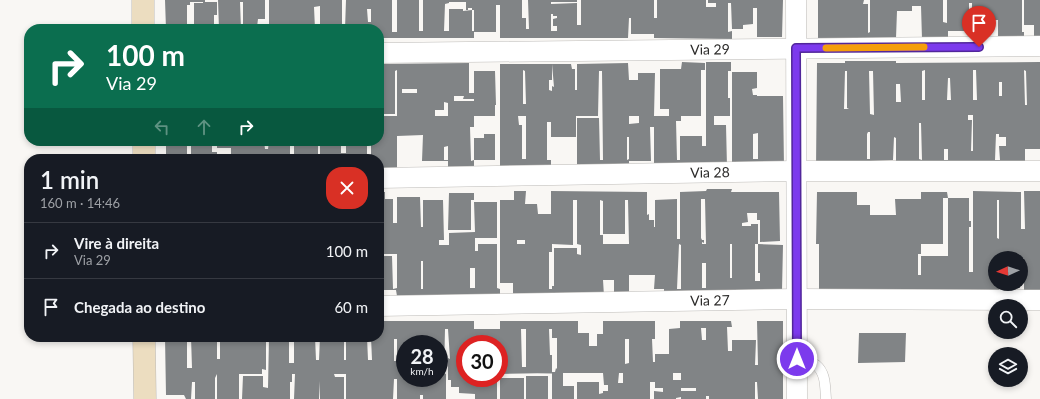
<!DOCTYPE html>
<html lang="pt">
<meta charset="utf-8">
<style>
:root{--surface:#171b24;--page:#242831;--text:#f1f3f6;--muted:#9ea1a6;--line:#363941}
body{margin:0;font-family:Lato,sans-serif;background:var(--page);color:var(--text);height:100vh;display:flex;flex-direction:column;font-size:15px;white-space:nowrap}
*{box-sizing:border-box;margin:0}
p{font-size:13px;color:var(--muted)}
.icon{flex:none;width:22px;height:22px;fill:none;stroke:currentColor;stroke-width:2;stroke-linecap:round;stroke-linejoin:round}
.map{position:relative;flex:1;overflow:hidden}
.details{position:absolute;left:24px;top:154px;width:360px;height:188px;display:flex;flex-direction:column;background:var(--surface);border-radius:16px;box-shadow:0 2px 6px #0003}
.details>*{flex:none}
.hud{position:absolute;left:24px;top:24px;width:360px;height:122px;border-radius:16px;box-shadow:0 2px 6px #0003;background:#0b6e4f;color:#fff;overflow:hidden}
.needle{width:26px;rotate:267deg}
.tools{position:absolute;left:988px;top:251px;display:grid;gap:8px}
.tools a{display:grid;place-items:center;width:40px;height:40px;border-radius:50%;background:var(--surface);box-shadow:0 2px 6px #0003;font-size:20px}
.speed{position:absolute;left:396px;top:335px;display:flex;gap:8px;font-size:20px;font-weight:700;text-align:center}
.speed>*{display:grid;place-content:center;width:52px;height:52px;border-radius:50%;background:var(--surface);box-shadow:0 2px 6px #0003;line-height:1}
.speed small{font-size:10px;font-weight:400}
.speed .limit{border:6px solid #d22;background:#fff;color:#111}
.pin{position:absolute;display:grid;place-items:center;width:34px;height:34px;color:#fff;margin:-41px -17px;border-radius:50% 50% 50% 0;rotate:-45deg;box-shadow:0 0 4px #0007}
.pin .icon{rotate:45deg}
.me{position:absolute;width:44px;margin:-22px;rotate:0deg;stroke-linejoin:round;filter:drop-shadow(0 0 3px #0008)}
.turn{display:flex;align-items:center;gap:14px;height:84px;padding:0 16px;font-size:18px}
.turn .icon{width:52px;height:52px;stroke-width:2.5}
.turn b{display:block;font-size:28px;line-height:34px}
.lanes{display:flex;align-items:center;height:38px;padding:0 16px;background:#0003;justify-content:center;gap:20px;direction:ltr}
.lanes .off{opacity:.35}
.round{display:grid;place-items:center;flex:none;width:42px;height:42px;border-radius:16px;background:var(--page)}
.head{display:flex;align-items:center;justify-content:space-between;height:68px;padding:0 16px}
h1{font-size:24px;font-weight:600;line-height:30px}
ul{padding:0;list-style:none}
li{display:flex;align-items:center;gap:12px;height:56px;padding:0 16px;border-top:1px solid var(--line)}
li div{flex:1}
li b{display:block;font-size:15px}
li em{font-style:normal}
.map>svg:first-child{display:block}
</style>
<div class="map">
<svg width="1040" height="399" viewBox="0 0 1040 399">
<rect width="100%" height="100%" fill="#f9f7f4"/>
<path fill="#818486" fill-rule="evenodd" d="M165,0H205V2H217V15H214V29H194V3H203V2H190V5H187V29H166Z
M218,0H265V19H258L257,27H243V2H240L241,29H219Z
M269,0H342V29H320V6L314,7L315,29H269Z
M346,0H392V32H397V0H419V31H423V0H522V18H526V29H529L528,0H577V2H551V4L577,3V25H581V0H654V18H657V0H706V7H716V3H708V0H783L782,37H757V8H753V24L743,25V29H732L731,3H728V32L732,31V39L654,38V34H631V18H629L628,38H500V5H496V32H474V38H379V29H345ZM449,2H466V10H468V8H472V10H474V31H472V10L463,11V9H449V31H444L445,4L449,3ZM367,9H371V22H368ZM551,14H553V16H557V18L553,19V26H557V31H551Z
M818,0H864L863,4H868V33L870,32V0H943V22L947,23V0H1022V32H1024V38H998V20H985V38H972V3H969V31H948V39H922L921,6H912V11H897L896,38L843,39V38H818Z
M1024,0H1040V38H1034V25H1024Z
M845,61H896V63L1040,62V149H1025V166L896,168V138L894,137L893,160L870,161V166L816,169L817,63H845ZM925,70V100H922V71ZM973,70H976L977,100H973ZM1024,70L1026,71L1027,105H1025ZM845,71H847V108L849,109H844ZM869,71H873L874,115L870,114ZM948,78H950L951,100H947ZM999,82H1002V96H999ZM896,84H900L901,102H896ZM968,115H973V151H971L972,120H968ZM919,123H921L922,160L919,159ZM868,132H870V159H867V134ZM996,134H999V137H1006V146H999L1000,160H995ZM944,149H948V160H944Z
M682,62L705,63V70H701V116H681V121H676L677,160H680V136H702V146H706V62H731V71H728V98H730V116H714V125H726L727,167H654V127H650L651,161H629V167H577V118H599L600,160H603L602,71H599L598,116H576V137H551V122H547V160H551V167H500V64H552V80H549V90L552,91V86L554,87L552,64H571L572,69H575V90H577V64L628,63L629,80H638V73H655L654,116H669V109H660V69H681ZM523,70L525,71L526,104H523ZM518,116H526V159H522V125H519ZM629,116H639V123L629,124ZM627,137H629V159L627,160Z
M469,63V93H474V71H495L496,105H495V116H474V127H470L471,161L474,160V167H448V161H422L423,135L397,136V170H379V159H371V141H379V116H397V70L395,71V114H379V64ZM402,89H417V93H402ZM454,96H464L463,99H474V101H454ZM444,102L448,103V116H435V110H444ZM448,146V160H444V147Z
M732,72H757V88L752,89L753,95H757V96H783L784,167L732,168ZM758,133V159H753V134Z
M484,134H495V160H474V138H484Z
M166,141H187V158H191V141H212V152H217V159H166Z
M217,141H264L265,149H268L269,141H290V159H231V148H217Z
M294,141H318V159H294Z
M320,141H341V153H346V141H367V159H320Z
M707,189H732L731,192H779L780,241L760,242V220H757V213H747L748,222L742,223V226H751V224H758V244L783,245L782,291L664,296V289H654L655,275H629V296H614V280H603L604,296H513V283H500V200H514V191H526L525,204H537L538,214H551V191L647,192V215L649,214V220H654V227H655V200L677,199V239H680V192L706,191ZM701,199H705L706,244H702V242L704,243V240H702L701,238ZM573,200H577V244L581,245V255L577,254V248H554V286H552V289H549V252H552V244L573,245ZM600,200L603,201V234H625V200H628L629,244H603V235H600ZM517,240H525V244H517ZM679,244L681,245V289H677ZM730,244H732V278H730ZM755,244H758V273H760V281H755ZM702,263H706V288H702Z
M973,191L1021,192V229H1025L1024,191H1040V297H1024V258H995V284H1020V288H999V298L819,295V244H816L817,192H857V205H870V215H896L895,199H921V192H947L948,198H969V221H971V227H969V272H973ZM943,198H948V256H921V275H918V254H921V244H943ZM997,200H999V239L997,238Z
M379,192H385V199H393V223H397V197H420L421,227H423V200H443L444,240H439V245H449V233L475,232L474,202H497V238H475V251H478V244H497V288L500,289V296H397L396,290H379ZM382,254H397V288L393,289L392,256H382ZM421,261H423V289H421ZM470,268H475V288H470Z
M449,193H474V200H471V230H448Z
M379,321H474V329H500V321H578V333H589V346H597V334H603V321H655V339H652L653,362H655V354H669V329L680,328V321H731L732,327H727L728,351H732V340H756L755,365H758L757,321H783V399H758L757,382H755V399H709V396H706V399H681V397L676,398V399H654V391L663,392V388H655V382H650V399H577V382H599V394L603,393V391H608V385H604L603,373H563V386H574V399H552V372H555L556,368L557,369V338H552V329H549L550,355H552V373L500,374L499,344H474V337H472V344H465V378H497V399H475V394L459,393V387H451V380H448V358L450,359L448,329H445L444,373L446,374V399H423V395H420V399H397V379H394L393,399H346V374H334L335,377H344V399H320L319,381V399H294L295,374H292V382H290V399H242L243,376H263V387L268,388L269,337H289V363H294V337H315L316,360H319L320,337H344V360H346V337H367L368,360H372L371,337H379ZM701,328H706V340H702ZM521,329H526V367H522ZM394,339H397V361H394ZM625,339H629V363L625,364ZM405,344H439V378H405ZM619,373H623V383H618ZM673,373H681V380H673ZM681,388H696V391H681Z
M859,333H906L905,362L858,363Z
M165,337H187V368H192L191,337H217V359H220V337H266V370L262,369V374H239V399H217V374L215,378V399H195V382H192L191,399H186L184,395H166Z
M526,376H548V399H526Z
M500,378H524V399H500Z"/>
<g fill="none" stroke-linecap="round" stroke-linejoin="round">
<defs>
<path id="lane" d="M797,359C802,360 811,362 816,365C826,373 825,387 826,399"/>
<g id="street">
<path d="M796,0L797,399"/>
<path id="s1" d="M379,53L1040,46"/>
<path id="s2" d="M379,178L796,171H1040"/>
<path id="s3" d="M379,306L797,299L1040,300"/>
</g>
<path id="secondary" d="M143,0V29
M144,141V159
M144,337L145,399"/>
</defs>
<use href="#lane" stroke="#bdbbb8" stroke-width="11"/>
<use href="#street" stroke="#bdbbb8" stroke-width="21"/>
<use href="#secondary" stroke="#bdbbb8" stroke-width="23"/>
<use href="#lane" stroke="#fff" stroke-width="10"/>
<use href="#street" stroke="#fff" stroke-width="20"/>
<use href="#secondary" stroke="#ecddc0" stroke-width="22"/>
</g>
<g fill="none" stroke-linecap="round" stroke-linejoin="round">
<defs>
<path id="route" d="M797,359L796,48L979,47"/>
</defs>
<use href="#route" stroke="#51269a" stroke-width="10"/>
<use href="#route" stroke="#7c3aed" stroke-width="7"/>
<path stroke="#f59e0b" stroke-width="7" d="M826,48L924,47"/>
</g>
<g text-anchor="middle" stroke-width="3" stroke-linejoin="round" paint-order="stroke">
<g font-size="14" fill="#2b2a29" stroke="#f9f7f4">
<text dy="5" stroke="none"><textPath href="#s1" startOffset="331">Via 29</textPath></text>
<text dy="5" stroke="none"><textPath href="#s2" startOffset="331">Via 28</textPath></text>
<text dy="5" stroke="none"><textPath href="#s3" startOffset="331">Via 27</textPath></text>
</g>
</g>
</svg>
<div class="tools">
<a><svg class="needle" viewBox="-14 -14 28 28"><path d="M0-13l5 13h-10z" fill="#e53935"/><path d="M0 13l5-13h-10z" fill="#9ea1a6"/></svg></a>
<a><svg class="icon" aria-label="search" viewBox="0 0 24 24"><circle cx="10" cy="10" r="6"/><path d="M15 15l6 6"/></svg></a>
<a><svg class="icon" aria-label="layers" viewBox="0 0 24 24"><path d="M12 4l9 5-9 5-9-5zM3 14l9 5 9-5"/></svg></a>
</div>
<div class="speed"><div>28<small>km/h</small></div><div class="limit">30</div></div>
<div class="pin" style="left:979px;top:47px;background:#d93025"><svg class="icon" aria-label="arrive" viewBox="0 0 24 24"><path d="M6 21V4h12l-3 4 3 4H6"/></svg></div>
<svg class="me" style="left:797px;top:359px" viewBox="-20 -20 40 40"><circle r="17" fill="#7c3aed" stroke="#fff" stroke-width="3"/><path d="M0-11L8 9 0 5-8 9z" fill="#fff"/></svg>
<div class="hud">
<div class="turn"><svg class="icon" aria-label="right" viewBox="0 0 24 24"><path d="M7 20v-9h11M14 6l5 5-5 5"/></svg><div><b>100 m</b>Via 29</div></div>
<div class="lanes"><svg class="icon off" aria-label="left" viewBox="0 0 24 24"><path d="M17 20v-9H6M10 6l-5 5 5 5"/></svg><svg class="icon off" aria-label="ahead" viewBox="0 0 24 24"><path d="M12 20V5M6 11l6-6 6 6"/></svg><svg class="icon" aria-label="right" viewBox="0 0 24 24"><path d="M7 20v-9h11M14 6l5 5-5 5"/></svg></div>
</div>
<section class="details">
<div class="head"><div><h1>1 min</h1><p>160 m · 14:46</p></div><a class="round" style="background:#d93025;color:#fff"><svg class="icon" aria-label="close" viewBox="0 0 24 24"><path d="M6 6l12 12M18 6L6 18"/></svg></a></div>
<ul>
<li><svg class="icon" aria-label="right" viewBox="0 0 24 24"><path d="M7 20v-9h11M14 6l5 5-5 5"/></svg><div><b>Vire à direita</b><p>Via 29</p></div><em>100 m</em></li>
<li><svg class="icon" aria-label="arrive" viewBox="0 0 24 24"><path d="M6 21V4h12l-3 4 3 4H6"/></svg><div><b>Chegada ao destino</b></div><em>60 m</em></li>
</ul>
</section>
</div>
